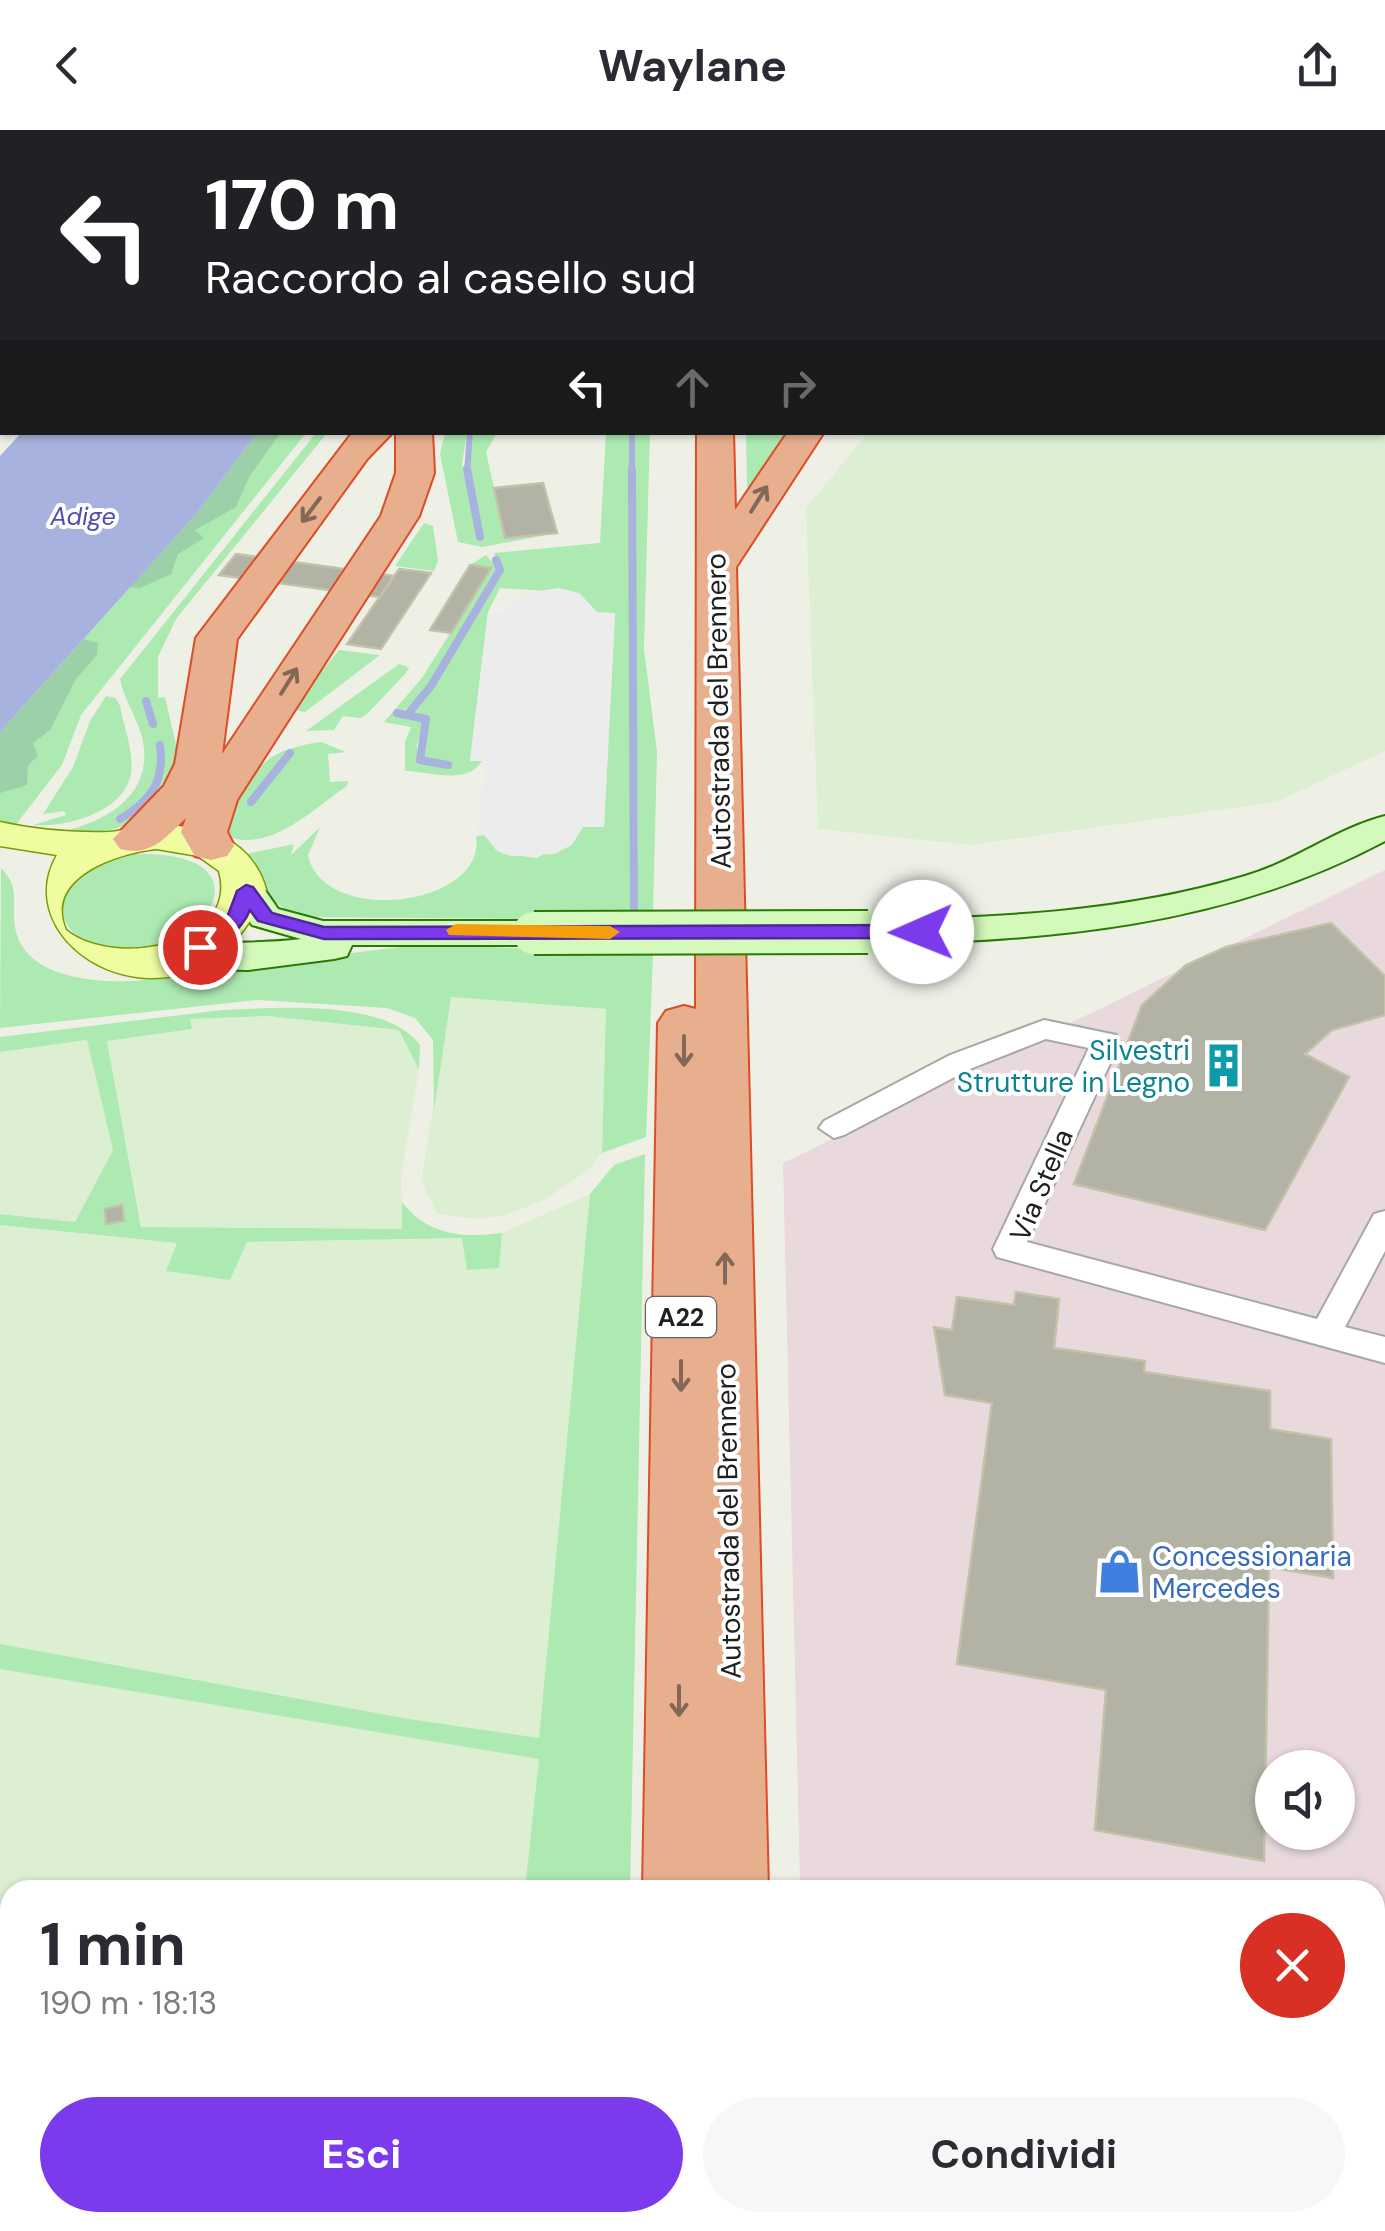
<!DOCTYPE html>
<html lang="it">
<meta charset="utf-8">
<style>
:root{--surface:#fff;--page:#f7f7f7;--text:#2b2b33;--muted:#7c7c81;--accent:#7c3aed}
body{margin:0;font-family:"DM Sans",sans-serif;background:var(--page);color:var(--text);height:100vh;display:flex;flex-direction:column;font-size:38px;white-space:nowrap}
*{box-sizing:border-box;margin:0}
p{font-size:32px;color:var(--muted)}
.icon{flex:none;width:55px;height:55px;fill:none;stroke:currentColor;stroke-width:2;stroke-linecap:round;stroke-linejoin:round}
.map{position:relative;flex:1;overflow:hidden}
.details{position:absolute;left:0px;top:1750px;width:1385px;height:352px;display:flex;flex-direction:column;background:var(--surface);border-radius:30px 30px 0 0;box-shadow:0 2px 8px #0004}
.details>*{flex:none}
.top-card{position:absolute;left:0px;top:0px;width:1385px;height:305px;box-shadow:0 2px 8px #0004;background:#202124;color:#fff;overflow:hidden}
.tools{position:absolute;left:1255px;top:1620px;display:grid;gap:20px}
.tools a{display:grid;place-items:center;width:100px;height:100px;border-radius:50%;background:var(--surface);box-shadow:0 2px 8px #0004;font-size:50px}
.pin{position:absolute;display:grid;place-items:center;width:85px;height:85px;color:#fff;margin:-42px;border:5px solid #fff;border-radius:50%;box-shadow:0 2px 10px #0007}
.me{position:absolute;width:110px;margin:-55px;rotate:269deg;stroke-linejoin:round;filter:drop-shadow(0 0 8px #0008)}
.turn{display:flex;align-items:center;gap:35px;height:210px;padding:0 40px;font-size:45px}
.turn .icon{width:130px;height:130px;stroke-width:2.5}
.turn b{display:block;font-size:70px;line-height:85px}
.lanes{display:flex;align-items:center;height:95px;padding:0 40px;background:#0003;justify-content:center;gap:50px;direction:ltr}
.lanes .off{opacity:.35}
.round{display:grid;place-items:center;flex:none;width:105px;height:105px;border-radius:52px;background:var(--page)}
.overview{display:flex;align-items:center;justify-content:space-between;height:170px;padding:0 40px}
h1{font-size:60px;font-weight:700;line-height:75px}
.cta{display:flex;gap:20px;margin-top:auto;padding:20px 40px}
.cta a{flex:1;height:115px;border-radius:60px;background:var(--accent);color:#fff;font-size:40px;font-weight:700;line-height:115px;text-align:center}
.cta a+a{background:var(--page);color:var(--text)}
header{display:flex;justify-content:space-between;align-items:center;height:130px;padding:0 40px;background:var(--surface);font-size:45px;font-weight:700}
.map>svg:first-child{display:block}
</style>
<header><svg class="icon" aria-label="back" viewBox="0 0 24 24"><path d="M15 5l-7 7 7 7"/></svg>Waylane<svg class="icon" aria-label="share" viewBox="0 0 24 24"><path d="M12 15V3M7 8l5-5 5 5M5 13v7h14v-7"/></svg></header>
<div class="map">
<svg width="1385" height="2101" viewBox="0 0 1385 2101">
<rect width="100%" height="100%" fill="#eef0e6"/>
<path fill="#e9d8dc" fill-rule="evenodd" d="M1385,740V2101H866V2093L1375,2092V1760H844L843,1752H800L783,1033ZM1272,1638H1338V1702H1272Z"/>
<path fill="#dcefd2" d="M1157,0H1385V621L1276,672L971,715L818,699L806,378L868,303L1382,302V2Z
M451,867L607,879L602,1023L588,1040L546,1069L506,1085L478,1089L437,1084L421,1051Z
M268,886L399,900L419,940L401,1047L403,1099L142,1098L107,911L191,899L189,889Z
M87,910L113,1020L76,1092L0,1084V922Z
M590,1064L539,1608L409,1589L0,1514V1095L178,1113L167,1141L230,1150L246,1112L463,1108L468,1140L499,1138L502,1103Z
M0,1539L540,1629L525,1760H10V2092L497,2093L496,2101H0Z"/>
<path fill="#aceab1" d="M650,302L644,519L657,622L653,784L638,783L635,303Z
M257,303H306L81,585L62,635L0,715V602L196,384Z
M316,303H327L176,489L158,527V568L165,567L181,636C134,693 132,707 54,703C104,694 156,666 142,607C137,588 123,567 120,549Z
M445,303H467L462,334L478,406H482L467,333L471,303H497L486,322L505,407L557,403L482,417L458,412L440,324Z
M606,303H630L632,783L535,789L311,787L286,780L266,765L247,724L294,714L291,725L320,697L308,725C323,797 487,777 476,706L484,705L503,724L537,728L583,697H604L615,483H597L579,463L500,458L488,482L470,630L482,631C467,656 429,641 405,641V612L411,597L384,592L422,548L490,439L470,435L486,425L497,438C475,477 433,569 396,585L423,591L417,615L419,634L448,636L423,630L428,590L410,584L432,559L502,441L494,423L600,413Z
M746,303H797L755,357H747Z
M424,393L433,396L438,431L434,441L395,436Z
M339,520L380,525L305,582L291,579Z
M399,534L409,537L406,543L367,584L360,588L343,586L334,600L306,601Z
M106,566L116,568L120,576C124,597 136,627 130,648C120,683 65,698 33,695L66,685L64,681L43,684L73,637L90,591Z
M321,612L346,622L328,624L330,652L348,651L347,656C314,678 270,724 226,706L222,689C253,642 261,620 321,612Z
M137,724C283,720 198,847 91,813C79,809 68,800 64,788C51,748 109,731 137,724Z
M1,738C21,758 11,772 15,797C23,848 96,853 136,851L422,814L653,824L646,1007L602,1023L606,879L451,867L434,981L433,910L415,888L387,878L257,870L0,898Z
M222,880C277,878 385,868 420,915L419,940L399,900L268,886L190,889L192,899L107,911L141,1097L402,1099V1072C428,1106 463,1108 502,1103L499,1138L467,1140L462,1108L247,1112L230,1150L166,1141L177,1113L0,1095V1084L75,1092L113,1020L87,910L0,922V907Z
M645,1024L630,1760H525L539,1629L0,1539V1514L409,1589L539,1608L590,1064L614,1035Z"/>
<path fill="#9bd0a9" d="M257,303L279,305L249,347L236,377L195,400L204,408L178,424L171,444L140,458L130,457L196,384Z
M84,509L98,513L97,525L76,549L50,600L33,613L38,626L28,635L27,655L0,663V602Z"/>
<path fill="#ececec" d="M558,458L579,463L597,482L615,483L604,697H583L572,715L554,724L511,726L497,721L484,705L476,706L487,631H470L488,482H504L521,464Z"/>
<path fill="#a7b2de" d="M21,303H257L196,384L0,602V326Z"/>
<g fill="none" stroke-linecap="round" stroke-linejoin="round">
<path stroke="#a7b2de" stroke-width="6" d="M632,302V342
M467,342L470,302"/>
<path stroke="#a7b2de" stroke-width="8" d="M467,339L480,407
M632,339L634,783
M146,571L153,594
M397,583L426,589L420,630L448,635
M407,585L431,556L500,440L496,430
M251,672L290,623
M120,689C151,671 165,651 160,615"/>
</g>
<path fill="#b2b2a5" stroke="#c2c2a8" stroke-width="2.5" d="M543,353L557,403L505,408L494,358Z
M236,424L394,446L380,467L219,445Z
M470,435L491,438L451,503L430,500Z
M399,439L431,443L381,519L347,514Z
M1331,793L1385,846V885L1332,900L1305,924L1349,947L1265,1100L1074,1054L1142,875L1186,835L1226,817Z
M122,1075L124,1091L106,1094L105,1079Z
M1016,1162L1059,1169L1054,1218L1145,1231L1144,1242L1270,1261V1299L1331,1309L1333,1448L1269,1437L1264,1731L1095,1700L1106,1560L957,1534L992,1273L945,1265L934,1197L952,1200L957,1167L1014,1175Z
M1375,1881L1385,1883V2101H1070V2092H1375Z"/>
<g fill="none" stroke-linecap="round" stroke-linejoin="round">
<defs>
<path id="street" d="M1044,890L1116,905L1120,912L1027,1112L1317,1189L1374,1084L1385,1081V1121L1345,1197L1385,1207V1233L997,1127L993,1119L1089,918L1046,909L970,939L844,1005L834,1008L819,998L824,991L950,925Z"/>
<path id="secondary" d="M1385,686V711C1224,797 1048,811 868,814L855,811L849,802L855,793L868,790C995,788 1122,783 1245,746C1294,732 1337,698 1385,686Z
M247,749L260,753L278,779L323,791H534L547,794L553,803L547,812L534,815H352L347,826L334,829L248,840L157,838L152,829L157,820C197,810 257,815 301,809L252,795L229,761L234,753Z"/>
<path id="primary" d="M0,692C36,700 71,703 109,702C124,701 139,695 155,695C206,695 251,708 266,759C200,926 0,825 57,725L0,716ZM157,719L198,726L219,741C240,816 113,839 66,800C43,747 118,723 157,719Z"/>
<path id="highway" d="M703,0H731V2H703Z
M1041,0H1074L1075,2H1042Z
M353,302H393L367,329L237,509L222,624L381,386L396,343V302H432L434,343L419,386L237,670L227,702L234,716L227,726L211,730L195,726L181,702L186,688C165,708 151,727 120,719L113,709L164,656L175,634L196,508Z
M697,302H733L735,380L788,302H824L736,437L768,1760H643L658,893L666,881L684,876L696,879Z
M637,2092H779V2101H637Z"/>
</defs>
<use href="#street" stroke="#a7a7a7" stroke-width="4"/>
<use href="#secondary" stroke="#2b7905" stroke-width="4"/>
<use href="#primary" stroke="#789c00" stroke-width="3"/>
<use href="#highway" stroke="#dc4d26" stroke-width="4"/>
<use href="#street" fill="#fff" fill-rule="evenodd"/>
<use href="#secondary" fill="#d3fabb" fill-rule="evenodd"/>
<use href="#primary" fill="#f0fca0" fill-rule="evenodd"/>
<use href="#highway" fill="#e7af8e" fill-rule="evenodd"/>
<defs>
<path id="secondary-bridge" d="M534,803L868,802"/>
</defs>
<use href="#secondary-bridge" stroke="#2b7905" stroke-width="46" stroke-linecap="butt"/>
<use href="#secondary-bridge" stroke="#d3fabb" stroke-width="42"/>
</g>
<defs><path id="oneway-shaft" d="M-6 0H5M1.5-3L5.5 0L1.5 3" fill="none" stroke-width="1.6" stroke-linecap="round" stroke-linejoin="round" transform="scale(2.5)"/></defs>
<g stroke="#846857">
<use href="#oneway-shaft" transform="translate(759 369) rotate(-58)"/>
<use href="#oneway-shaft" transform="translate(311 380) rotate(127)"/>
<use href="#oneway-shaft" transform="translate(289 551) rotate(-58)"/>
<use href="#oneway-shaft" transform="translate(684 921) rotate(90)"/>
<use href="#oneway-shaft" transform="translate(725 1138) rotate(-90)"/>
<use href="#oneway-shaft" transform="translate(681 1246) rotate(90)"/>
<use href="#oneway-shaft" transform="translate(679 1571) rotate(90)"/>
</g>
<path fill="#7c3aed" stroke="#51269a" stroke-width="2.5" d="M246,755L253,757L272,783L324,797L922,795L932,802L922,808L324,809L258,791L250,780C243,798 213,826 193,822V813L228,785L237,761Z"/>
<path fill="#f59e0b" d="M456,794L610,796L620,802L610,809L449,805L446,800Z"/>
<defs>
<symbol id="building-bare" viewBox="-9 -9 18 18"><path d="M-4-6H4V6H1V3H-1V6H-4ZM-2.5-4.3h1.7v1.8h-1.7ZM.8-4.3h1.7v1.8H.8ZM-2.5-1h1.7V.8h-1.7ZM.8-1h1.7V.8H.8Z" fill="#0f9aa8" stroke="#fff" stroke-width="2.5" paint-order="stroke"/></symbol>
<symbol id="shop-bare" viewBox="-9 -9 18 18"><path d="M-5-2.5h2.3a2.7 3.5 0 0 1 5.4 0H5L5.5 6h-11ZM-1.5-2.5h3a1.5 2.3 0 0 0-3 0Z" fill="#3f7fe0" stroke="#fff" stroke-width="2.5" paint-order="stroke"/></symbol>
</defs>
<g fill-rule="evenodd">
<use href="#building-bare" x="1192" y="904" width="63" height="63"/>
<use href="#shop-bare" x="1088" y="1410" width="63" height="63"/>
</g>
<g text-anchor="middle" stroke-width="8" stroke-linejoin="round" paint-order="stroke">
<g font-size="25" font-style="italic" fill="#514bb0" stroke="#fff">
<text x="83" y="395">Adige</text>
</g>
<rect fill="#fff" stroke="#636363" stroke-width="2.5" x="646" y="1167" width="70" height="40" rx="8"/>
<g font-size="25" font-weight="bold" fill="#202020">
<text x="681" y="1196">A22</text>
</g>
<g font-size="28" fill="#202020" stroke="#fff">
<text transform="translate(718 581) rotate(-91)" y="10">Autostrada del Brennero</text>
<text transform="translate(1041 1055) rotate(-67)" y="10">Via Stella</text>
<text transform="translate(728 1391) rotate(-91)" y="10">Autostrada del Brennero</text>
</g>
<g font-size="28" fill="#0d838f" stroke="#fff" text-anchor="end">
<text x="1190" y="930">Silvestri<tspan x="1190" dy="32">Strutture in Legno</tspan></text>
</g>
<g font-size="28" fill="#366cbe" stroke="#fff" text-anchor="start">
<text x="1152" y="1436">Concessionaria<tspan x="1152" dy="32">Mercedes</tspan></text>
</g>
</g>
</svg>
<div class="tools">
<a><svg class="icon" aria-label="sound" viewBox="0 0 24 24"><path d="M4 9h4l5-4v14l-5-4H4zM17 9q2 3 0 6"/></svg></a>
</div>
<div class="pin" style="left:200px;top:817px;background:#d93025"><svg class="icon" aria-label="arrive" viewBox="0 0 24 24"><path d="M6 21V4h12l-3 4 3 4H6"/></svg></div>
<svg class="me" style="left:922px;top:802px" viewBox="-20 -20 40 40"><circle r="19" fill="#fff"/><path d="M0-13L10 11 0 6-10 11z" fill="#7c3aed"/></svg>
<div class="top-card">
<div class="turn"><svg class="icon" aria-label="left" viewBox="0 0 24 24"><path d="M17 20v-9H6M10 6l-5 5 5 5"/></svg><div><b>170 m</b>Raccordo al casello sud</div></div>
<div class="lanes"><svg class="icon" aria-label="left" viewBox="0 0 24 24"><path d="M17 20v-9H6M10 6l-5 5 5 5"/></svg><svg class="icon off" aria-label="ahead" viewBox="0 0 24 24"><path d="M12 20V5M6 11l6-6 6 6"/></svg><svg class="icon off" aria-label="right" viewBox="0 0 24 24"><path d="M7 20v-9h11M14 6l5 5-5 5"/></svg></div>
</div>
<section class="details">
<div class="overview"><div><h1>1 min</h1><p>190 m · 18:13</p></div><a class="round" style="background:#d93025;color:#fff"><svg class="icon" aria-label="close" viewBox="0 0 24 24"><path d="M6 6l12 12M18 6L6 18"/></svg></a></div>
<div class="cta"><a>Esci</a><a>Condividi</a></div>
</section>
</div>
